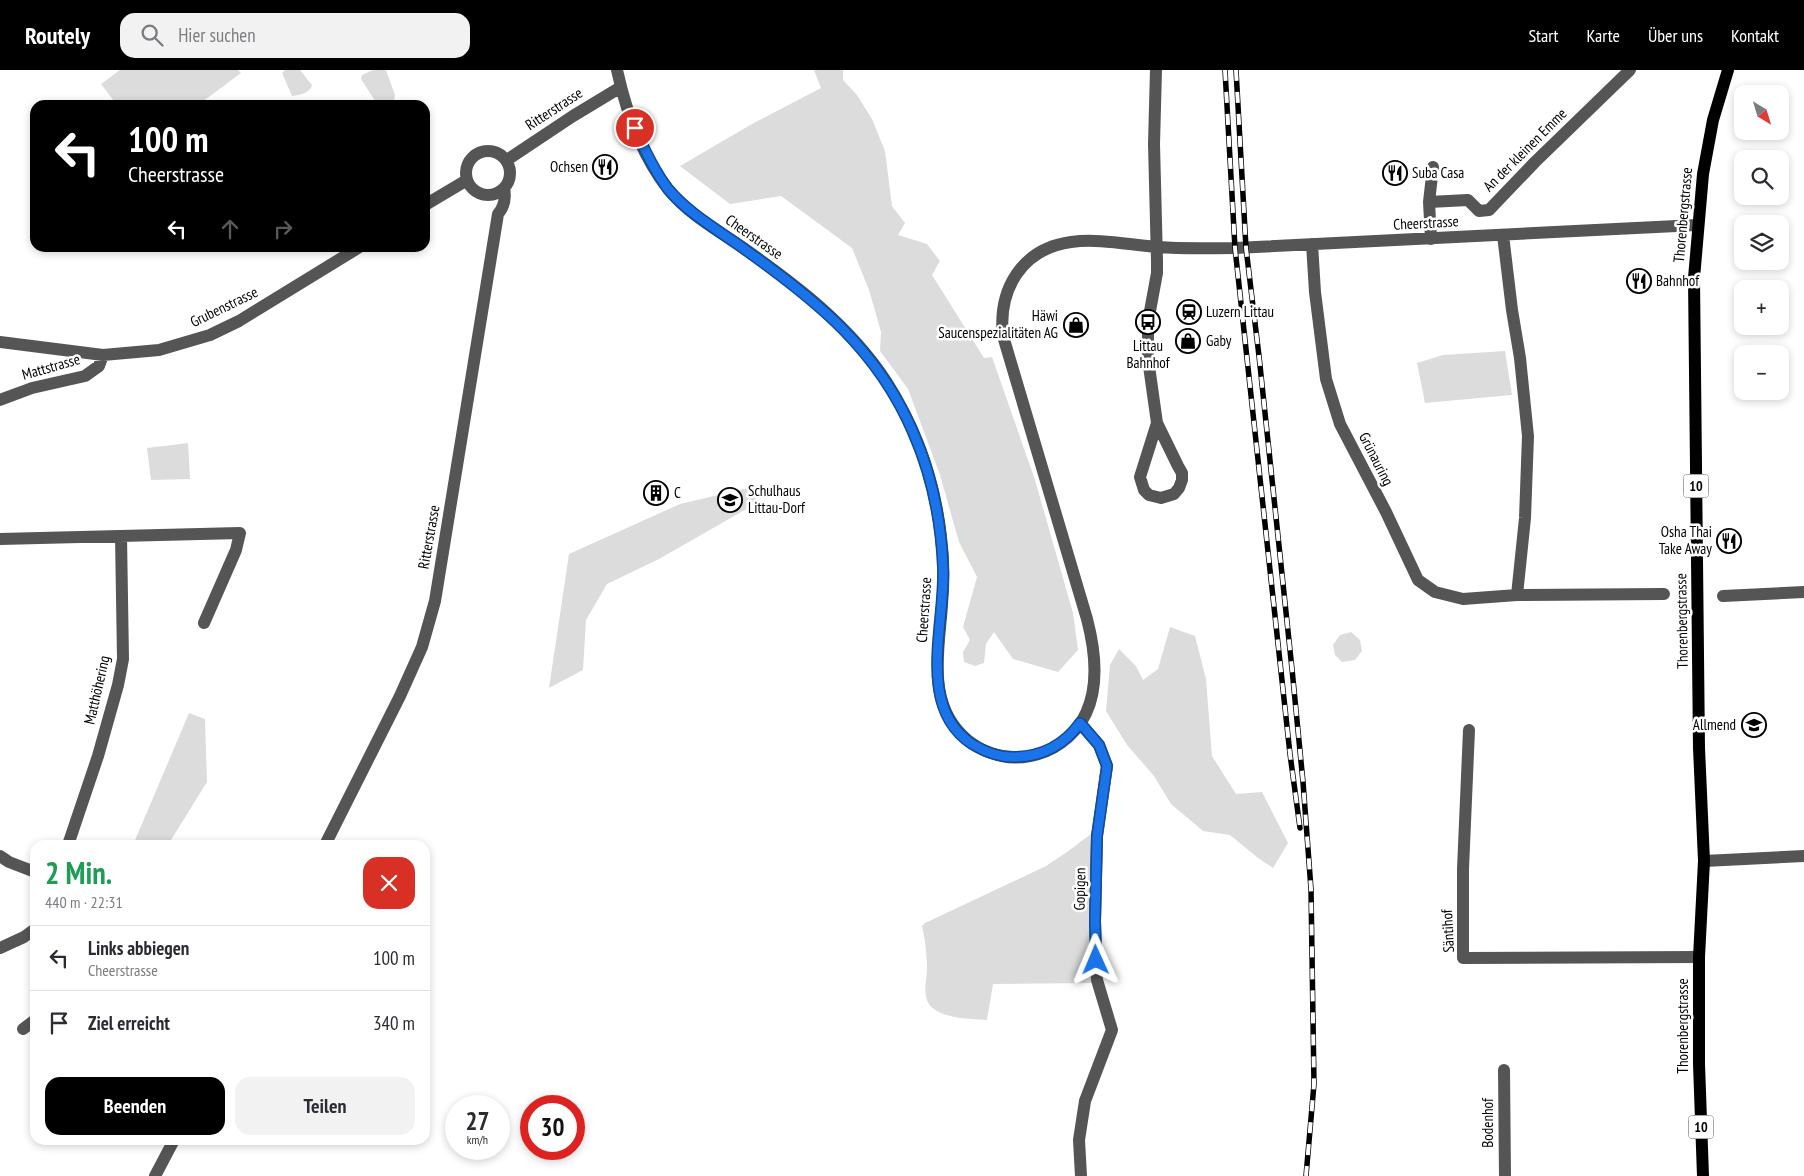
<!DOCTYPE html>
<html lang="de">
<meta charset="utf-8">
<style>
:root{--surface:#fff;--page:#f2f2f3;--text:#2b2b33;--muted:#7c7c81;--line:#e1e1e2;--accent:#000}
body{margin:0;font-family:"PT Sans Narrow",sans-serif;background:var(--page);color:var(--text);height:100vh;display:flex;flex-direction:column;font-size:19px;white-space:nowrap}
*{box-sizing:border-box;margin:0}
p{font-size:16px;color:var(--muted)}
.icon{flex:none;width:28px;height:28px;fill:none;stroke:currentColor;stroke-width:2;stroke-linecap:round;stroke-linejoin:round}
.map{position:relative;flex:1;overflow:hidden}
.details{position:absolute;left:30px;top:770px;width:400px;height:305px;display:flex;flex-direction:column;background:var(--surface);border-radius:15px;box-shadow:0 2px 8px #0003}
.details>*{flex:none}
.guide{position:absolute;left:30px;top:30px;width:400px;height:152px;border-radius:15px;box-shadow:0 2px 8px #0003;background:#000;color:#fff;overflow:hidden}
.needle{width:32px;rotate:142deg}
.tools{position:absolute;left:1734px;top:15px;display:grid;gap:10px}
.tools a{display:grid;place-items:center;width:55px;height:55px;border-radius:10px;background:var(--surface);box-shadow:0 2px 8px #0003;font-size:25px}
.speed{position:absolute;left:445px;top:1025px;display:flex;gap:10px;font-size:25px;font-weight:700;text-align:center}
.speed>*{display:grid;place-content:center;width:65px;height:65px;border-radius:50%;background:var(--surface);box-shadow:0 2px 8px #0003;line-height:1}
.speed small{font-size:12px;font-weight:400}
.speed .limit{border:8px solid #d22;background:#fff;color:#111}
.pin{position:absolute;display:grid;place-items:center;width:42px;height:42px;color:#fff;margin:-21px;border:2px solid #fff;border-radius:50%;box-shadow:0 1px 5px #0007}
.me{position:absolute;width:55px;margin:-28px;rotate:359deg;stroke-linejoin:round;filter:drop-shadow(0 0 4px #0008)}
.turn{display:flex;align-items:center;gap:18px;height:105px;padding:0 15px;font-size:22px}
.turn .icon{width:65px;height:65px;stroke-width:2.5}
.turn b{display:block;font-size:35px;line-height:42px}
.lanes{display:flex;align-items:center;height:48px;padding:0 15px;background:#0003;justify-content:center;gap:25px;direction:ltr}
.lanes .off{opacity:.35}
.round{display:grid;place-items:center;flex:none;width:52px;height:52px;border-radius:15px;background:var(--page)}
.head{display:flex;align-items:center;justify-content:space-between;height:85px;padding:0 15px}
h1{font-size:30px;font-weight:800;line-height:38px;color:#1e9e55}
.primary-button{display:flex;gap:10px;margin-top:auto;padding:10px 15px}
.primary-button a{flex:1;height:58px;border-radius:15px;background:var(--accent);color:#fff;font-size:20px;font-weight:800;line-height:58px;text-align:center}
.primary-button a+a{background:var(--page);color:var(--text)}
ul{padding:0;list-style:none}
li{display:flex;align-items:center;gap:15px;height:65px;padding:0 15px;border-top:1px solid var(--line)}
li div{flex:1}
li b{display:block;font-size:19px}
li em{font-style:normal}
header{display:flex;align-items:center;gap:30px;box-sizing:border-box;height:70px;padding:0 25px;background:var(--accent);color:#fff}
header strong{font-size:24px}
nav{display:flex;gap:28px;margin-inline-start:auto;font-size:18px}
.search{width:350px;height:45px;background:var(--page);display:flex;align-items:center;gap:12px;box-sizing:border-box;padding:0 18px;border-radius:15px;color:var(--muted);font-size:19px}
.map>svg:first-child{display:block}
</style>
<header>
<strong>Routely</strong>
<div class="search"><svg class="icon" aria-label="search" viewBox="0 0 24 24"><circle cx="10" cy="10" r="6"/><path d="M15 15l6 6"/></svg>Hier suchen</div>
<nav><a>Start</a><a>Karte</a><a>Über uns</a><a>Kontakt</a></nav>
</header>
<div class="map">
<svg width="1804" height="1106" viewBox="0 0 1804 1106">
<rect width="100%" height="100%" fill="#fff"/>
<path fill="#dcdcdc" d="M120,0H238L241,3L198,35H117L101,14Z
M285,0H300L312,15C310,23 300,25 292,26L282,3Z
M373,0H386L395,25L394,30L387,35L377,34L361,9L362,5Z
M814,0H843V10L857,25L872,49L885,81L892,136L905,153L898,165L927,174L940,191L932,205L984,288L992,287L1035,410L1073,543L1078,580L1058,602L1013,589L994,562L986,574L984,593L975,596L964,592L963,582L970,570L963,557L977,507L959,472L940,405L908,319L880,281L881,262L876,244L869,220L852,178L781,126L730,134L680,96L752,54L821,18Z
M1505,281L1512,325L1425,333L1417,293L1443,285Z
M188,373L190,409L151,410L147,378Z
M752,417L757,433L659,489L607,514L586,550L583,600L549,618L569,484L680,434Z
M1170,557L1195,566L1206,609L1212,686L1236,724L1262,722L1288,773L1273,798L1258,788L1230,765L1203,761L1171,734L1154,706L1127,675L1106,641L1110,595L1119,579L1136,596L1143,610L1158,599Z
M1351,562L1360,570L1362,581L1355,590L1342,592L1335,585L1333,575L1340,565Z
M189,643L205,649L207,712L171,770L183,775H133Z
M1091,764H1093V913L993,914L987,950C970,949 929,949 926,926C924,917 927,908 927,899C927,885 925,869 922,856L925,853L1046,796L1067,782Z"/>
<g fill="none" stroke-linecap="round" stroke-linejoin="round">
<path stroke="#555" stroke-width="12" d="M617,0C626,41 642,86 668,119C688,144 716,159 742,177C796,215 849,255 886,311C916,358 935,412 941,467C944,489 944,512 942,535C939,579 927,629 961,664C970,674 984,682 997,685C1018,691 1043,686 1061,673C1102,644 1098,591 1087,549L1003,266C998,220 1021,179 1071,172C1099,168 1130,175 1158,177C1184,179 1209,178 1235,178L1697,155
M1156,0L1154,74L1157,191V203L1148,252V289L1157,353L1178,396L1182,403V410L1179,418L1174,424L1161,428L1149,425L1144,420L1140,407L1157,353
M466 103a22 22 0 1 1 44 0a22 22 0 1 1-44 0Z
M507,90L573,46L621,17
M1429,132L1468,130L1479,141L1489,140L1535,92L1630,0
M425,135L467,110
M1503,165L1512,240L1520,288L1528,366L1525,448L1517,525
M1431,169L1429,132L1433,97
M1312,174L1315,222L1326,309L1340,354L1386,442L1418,510L1435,522L1463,529L1517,525L1664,524
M0,272L103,285L159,280L210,265L239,251L358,178
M0,330L32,318L85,306L99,296L103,285
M0,469L240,463L236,480L204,553
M1723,526L1804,522
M1080,653L1099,675L1107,696L1097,766L1095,851L1097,910L1112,960L1085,1031L1079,1070L1081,1106
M1469,660L1463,799V888L1699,887
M68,775L98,686L118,615L123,589L121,466
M325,775L400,626L422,577L435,531L498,144C505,136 506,128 504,118
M0,786L9,792L35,802
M1704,791L1804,786
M0,878L24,867L35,859
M23,959L35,950
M1504,1000L1505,1106
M155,1106L174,1070"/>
<path stroke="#000" stroke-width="12" d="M1703,1106L1699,994V887L1704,791L1699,678L1694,208L1703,104L1713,50L1728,0"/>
<defs>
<path id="rail" d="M1225,0L1235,178L1290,684L1300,758
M1236,0L1246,178L1259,286L1292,599L1303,712L1311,819L1314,1014L1306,1106"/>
</defs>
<use href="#rail" stroke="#000" stroke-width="5.5"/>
<use href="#rail" stroke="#fff" stroke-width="4" stroke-dasharray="11" stroke-linecap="butt"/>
</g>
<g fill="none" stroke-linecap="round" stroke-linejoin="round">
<defs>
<path id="route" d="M635,58C644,79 654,100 668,119C690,145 720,161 747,181C817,231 877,279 913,362C932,405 941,450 943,497C946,552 915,637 972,674C985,682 998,687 1013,687C1041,687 1064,675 1080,653L1099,675L1107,696L1097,766L1095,851L1096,890"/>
</defs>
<use href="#route" stroke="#114b97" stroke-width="12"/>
<use href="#route" stroke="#1a73e8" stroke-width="9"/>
</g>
<defs>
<symbol id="restaurant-ring" viewBox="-11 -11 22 22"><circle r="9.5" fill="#fff" stroke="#000" stroke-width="1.5"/><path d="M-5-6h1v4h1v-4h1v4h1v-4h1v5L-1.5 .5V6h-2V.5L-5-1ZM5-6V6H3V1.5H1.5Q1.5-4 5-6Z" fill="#000"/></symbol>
<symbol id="station-ring" viewBox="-11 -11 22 22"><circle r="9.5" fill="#fff" stroke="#000" stroke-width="1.5"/><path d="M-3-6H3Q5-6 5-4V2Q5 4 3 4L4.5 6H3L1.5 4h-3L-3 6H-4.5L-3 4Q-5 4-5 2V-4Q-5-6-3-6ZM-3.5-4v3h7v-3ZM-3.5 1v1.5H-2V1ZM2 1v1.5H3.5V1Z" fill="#000"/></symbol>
<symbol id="bus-ring" viewBox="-11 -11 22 22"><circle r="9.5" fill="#fff" stroke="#000" stroke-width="1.5"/><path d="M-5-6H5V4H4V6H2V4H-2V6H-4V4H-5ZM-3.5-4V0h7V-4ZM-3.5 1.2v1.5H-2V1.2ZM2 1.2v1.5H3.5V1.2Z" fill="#000"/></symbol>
<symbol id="shop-ring" viewBox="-11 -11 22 22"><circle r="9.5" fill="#fff" stroke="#000" stroke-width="1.5"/><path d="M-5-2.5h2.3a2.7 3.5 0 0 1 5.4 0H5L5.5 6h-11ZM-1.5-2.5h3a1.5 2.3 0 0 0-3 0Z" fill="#000"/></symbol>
<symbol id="building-ring" viewBox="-11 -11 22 22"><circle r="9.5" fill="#fff" stroke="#000" stroke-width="1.5"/><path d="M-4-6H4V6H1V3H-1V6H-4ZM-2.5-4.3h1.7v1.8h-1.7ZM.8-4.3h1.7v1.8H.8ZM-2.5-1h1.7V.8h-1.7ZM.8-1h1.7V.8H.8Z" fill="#000"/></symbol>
<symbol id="school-ring" viewBox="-11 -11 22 22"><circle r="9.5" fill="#fff" stroke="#000" stroke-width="1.5"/><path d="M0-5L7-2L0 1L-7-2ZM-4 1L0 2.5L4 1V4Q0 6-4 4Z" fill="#000"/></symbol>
</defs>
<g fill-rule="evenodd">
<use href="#restaurant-ring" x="591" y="83" width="28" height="28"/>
<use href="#restaurant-ring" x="1381" y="89" width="28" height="28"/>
<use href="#restaurant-ring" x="1625" y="197" width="28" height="28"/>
<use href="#station-ring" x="1175" y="228" width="28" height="28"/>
<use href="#bus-ring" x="1134" y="238" width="28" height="28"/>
<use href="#shop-ring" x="1062" y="241" width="28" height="28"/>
<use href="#shop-ring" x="1174" y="257" width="28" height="28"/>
<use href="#building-ring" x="642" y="409" width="28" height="28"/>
<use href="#school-ring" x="716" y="416" width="28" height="28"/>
<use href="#restaurant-ring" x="1715" y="457" width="28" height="28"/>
<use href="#school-ring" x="1740" y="641" width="28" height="28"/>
</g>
<g text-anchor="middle" stroke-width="5" stroke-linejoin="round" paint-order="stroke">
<g fill="#fff" stroke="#4c4c4c" stroke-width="1">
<rect x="1683.5" y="404.5" width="25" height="23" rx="4"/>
<rect x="1688.5" y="1045.5" width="25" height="23" rx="4"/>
</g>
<g font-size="14" font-weight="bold" fill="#000">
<text x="1696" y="421">10</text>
<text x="1701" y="1062">10</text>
</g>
<g font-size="15" fill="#000" stroke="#fff">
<text transform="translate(554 39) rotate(-33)" y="5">Ritterstrasse</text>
<text transform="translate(1525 80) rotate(-45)" y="5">An der kleinen Emme</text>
<text transform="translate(1683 145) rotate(-85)" y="5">Thorenbergstrasse</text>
<text transform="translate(1426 153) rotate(-3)" y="5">Cheerstrasse</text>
<text transform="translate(754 167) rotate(35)" y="5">Cheerstrasse</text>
<text transform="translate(224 237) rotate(-26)" y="5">Grubenstrasse</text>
<text transform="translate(51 297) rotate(-16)" y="5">Mattstrasse</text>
<text transform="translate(1376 389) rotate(63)" y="5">Grünauring</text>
<text transform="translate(429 467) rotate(-80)" y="5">Ritterstrasse</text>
<text transform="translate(924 540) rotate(-86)" y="5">Cheerstrasse</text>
<text transform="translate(1682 551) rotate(-91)" y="5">Thorenbergstrasse</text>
<text transform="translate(97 620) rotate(-77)" y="5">Matthöhering</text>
<text transform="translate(1080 819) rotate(-89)" y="5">Gopigen</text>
<text transform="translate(1448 861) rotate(-93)" y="5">Säntihof</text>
<text transform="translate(1683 956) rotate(-90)" y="5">Thorenbergstrasse</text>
<text transform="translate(1488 1053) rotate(-90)" y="5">Bodenhof</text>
</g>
<g font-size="15" fill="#000" stroke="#fff" text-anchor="start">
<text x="588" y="102" text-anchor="end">Ochsen</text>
<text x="1412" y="108">Suba Casa</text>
<text x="1656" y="216">Bahnhof</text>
<text x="1206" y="247">Luzern Littau</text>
<text x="1058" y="251" text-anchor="end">Häwi<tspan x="1058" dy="17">Saucenspezialitäten AG</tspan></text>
<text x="1206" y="276">Gaby</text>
<text x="1148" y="281" text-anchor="middle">Littau<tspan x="1148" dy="17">Bahnhof</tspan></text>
<text x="748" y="426">Schulhaus<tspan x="748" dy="17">Littau-Dorf</tspan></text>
<text x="674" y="428">C</text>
<text x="1712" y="467" text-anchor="end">Osha Thai<tspan x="1712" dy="17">Take Away</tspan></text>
<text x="1736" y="660" text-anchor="end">Allmend</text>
</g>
</g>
</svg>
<div class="tools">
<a><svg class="needle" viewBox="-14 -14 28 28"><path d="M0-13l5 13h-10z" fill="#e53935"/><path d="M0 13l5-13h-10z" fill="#7c7c81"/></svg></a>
<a><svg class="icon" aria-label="search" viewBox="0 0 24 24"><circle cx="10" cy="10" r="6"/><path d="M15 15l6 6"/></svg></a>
<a><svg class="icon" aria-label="layers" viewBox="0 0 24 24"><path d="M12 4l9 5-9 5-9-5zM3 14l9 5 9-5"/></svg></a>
<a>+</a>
<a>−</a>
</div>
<div class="speed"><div>27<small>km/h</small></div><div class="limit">30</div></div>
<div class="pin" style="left:635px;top:58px;background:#d93025"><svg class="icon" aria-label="arrive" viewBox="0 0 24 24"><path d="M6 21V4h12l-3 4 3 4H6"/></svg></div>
<svg class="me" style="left:1096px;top:890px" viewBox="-20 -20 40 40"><path d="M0-17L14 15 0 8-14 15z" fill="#1a73e8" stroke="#fff" stroke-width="4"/></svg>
<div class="guide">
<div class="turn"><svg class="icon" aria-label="left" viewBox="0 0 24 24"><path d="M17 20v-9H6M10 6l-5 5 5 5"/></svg><div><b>100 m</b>Cheerstrasse</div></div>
<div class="lanes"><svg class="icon" aria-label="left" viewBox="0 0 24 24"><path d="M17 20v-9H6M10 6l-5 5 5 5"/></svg><svg class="icon off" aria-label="ahead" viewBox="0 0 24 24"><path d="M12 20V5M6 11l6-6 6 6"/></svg><svg class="icon off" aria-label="right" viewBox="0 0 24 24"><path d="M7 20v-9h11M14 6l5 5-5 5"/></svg></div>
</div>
<section class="details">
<div class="head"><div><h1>2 Min.</h1><p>440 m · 22:31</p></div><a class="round" style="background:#d93025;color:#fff"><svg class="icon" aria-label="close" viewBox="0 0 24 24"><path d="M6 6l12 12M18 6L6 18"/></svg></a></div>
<ul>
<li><svg class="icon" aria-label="left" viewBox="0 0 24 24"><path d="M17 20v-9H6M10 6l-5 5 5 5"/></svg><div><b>Links abbiegen</b><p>Cheerstrasse</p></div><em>100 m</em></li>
<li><svg class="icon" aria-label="arrive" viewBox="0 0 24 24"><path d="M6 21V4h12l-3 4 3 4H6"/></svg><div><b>Ziel erreicht</b></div><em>340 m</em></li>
</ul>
<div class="primary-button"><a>Beenden</a><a>Teilen</a></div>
</section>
</div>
